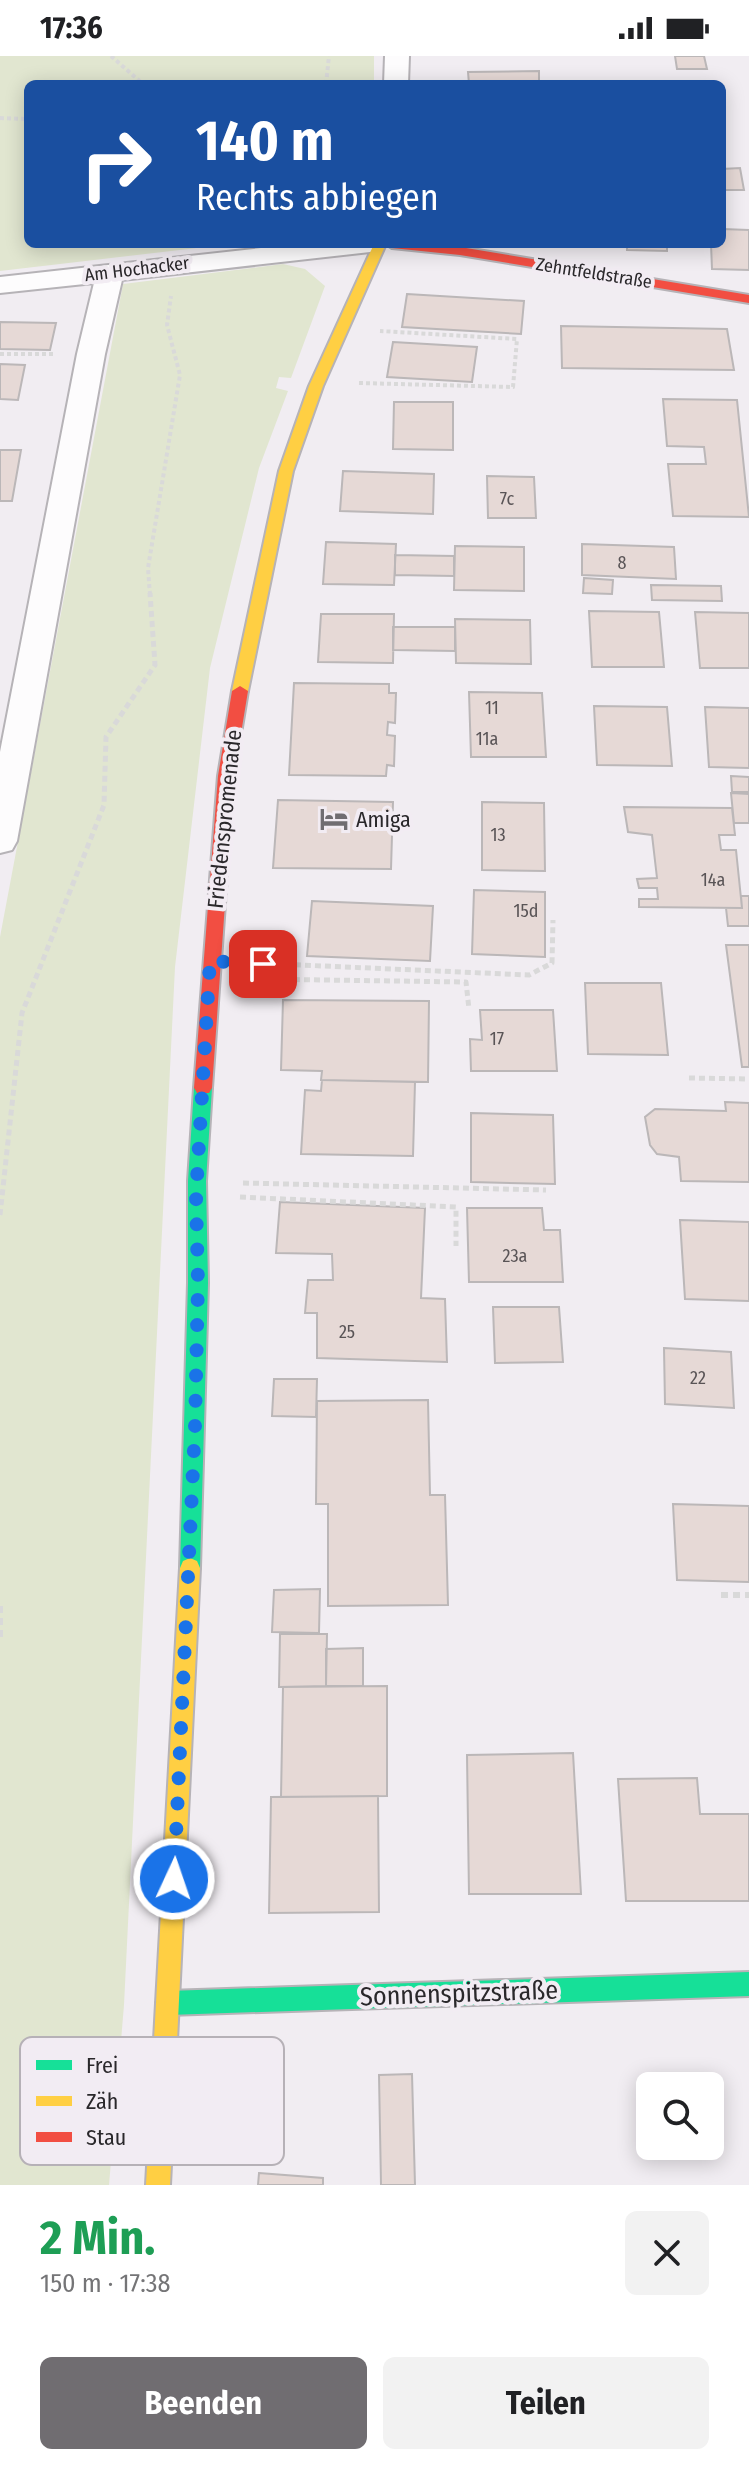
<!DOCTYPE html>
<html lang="de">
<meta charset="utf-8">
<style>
:root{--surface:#fff;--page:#f2f2f2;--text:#202124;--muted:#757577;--accent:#706d71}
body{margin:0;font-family:"Fira Sans Condensed",sans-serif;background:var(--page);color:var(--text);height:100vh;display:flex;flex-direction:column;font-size:30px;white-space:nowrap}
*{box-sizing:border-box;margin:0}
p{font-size:26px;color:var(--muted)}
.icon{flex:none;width:44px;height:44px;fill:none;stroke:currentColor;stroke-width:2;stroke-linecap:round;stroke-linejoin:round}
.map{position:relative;height:2129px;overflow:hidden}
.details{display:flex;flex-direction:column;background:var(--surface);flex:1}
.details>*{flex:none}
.guide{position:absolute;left:24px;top:24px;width:702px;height:168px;border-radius:12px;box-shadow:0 4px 20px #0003;background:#1a4fa0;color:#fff;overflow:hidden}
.fabs{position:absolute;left:636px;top:2016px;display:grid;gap:16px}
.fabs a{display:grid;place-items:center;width:88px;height:88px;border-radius:12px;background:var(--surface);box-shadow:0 4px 20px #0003;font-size:40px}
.pin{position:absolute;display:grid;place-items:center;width:68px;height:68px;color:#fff;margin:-34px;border-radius:16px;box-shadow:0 4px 12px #0006}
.me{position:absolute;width:88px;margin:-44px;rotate:3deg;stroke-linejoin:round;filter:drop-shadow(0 0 6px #0008)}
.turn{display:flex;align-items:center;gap:28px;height:168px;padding:0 40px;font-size:36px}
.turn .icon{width:104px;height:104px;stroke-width:2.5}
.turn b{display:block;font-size:56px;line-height:68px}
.round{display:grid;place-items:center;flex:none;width:84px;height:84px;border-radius:12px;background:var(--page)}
.summary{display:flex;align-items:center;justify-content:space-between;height:136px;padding:0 40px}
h1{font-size:48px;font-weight:700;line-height:60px;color:#1e9e55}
.action{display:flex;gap:16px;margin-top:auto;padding:16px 40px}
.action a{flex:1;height:92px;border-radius:12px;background:var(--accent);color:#fff;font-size:32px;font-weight:700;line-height:92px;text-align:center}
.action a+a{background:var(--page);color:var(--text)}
.status{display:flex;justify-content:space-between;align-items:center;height:56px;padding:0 40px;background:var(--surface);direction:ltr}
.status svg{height:22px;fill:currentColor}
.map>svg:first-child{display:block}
</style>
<div class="status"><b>17:36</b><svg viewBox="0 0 49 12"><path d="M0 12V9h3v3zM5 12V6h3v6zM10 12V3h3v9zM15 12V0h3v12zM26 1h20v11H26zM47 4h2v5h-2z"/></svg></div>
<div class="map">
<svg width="749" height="2129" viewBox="0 0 749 2129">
<rect width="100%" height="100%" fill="#f1edf2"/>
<path fill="#e1e6d0" d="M0,0H374V28H28V188H231L0,215Z
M283,208L305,213L325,230L291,322L279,321L276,332L288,335L259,412L210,612L175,911L124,1949L109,2129H0V881L123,228Z"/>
<path fill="#e6d9d6" stroke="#bbb7b8" stroke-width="2" d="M675,0H704L707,13H677Z
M539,15V28H469L468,16Z
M740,112L744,134H722V113Z
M722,173L749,174V214L712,213L711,188H722Z
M627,188H667V195L627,194Z
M407,238L524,245L521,278L402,271Z
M0,266L56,267L50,294L0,293Z
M561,270L727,273L734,314L562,312Z
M393,286L477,291L472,326L387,321Z
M0,308L25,309L18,344L0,343Z
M663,343L737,344L749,461L673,460L668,408H706L704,391L667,390Z
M394,346H453V394L393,393Z
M0,394H21L12,445H0Z
M343,415L434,418L433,458L340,455Z
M487,420L534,421L536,462H488Z
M326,486L396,488L394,529L323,528Z
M582,488L674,491L676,523L582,519Z
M455,490L524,491V535L454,534Z
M395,499L454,500V520L395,519Z
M584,522L613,524L612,538L583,537Z
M651,529L721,530L722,545L652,544Z
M589,555L659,556L664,611H592Z
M695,556L749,557V612H700Z
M321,558H394L393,607L318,606Z
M455,563L530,564L531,608L456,607Z
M393,571H455V595L393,594Z
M294,627L389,628V637H396L395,667L388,666L387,679L395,680L394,710L387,709L386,720L289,719Z
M469,636L542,637L546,701H471Z
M594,650L667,651L672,710L597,709Z
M705,651L749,652V712L709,711Z
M731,720L749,721V736H732Z
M731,737L749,738V767H734Z
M278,744L393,746L391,813L273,812Z
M482,746L544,747L545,815L482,814Z
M624,751L732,752L735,779H719L721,794H736L742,852L639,851V843H658L657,832H639L637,823L657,822L652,779L628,776Z
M474,834L545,836V901L472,898Z
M741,840H749V870H728L726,852H742Z
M312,845L433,850L430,905L307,900Z
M726,889H749V1011H742Z
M585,927H661L668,999L588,998Z
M283,944L429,945L428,1026L321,1024L322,1015L281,1014Z
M480,954H553L557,1015H471L470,983L482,984Z
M322,1024L415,1026L413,1100L301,1098L305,1034L321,1035Z
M725,1046L749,1047V1126L681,1125L679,1101L657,1098L650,1089L645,1061L655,1053L726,1055Z
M471,1057L553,1059L555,1128L471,1126Z
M280,1146L425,1152L421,1242L445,1243L447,1306L317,1302V1257H305L308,1224H333L332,1198L276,1197Z
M467,1152H542L544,1174H560L563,1226H469Z
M680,1164L749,1166V1245L685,1243Z
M493,1251H559L563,1306L495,1307Z
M664,1292L731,1296L734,1352L665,1348Z
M274,1323H317L316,1361L272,1360Z
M428,1344L430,1439H445L448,1549L328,1550V1448H316L317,1345Z
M673,1448L749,1450V1526L677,1524Z
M320,1533L319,1577L272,1576L274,1534Z
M280,1578H327L326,1630L279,1631Z
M363,1592V1630H326V1593Z
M387,1630V1740L281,1741L283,1631Z
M573,1697L581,1838H469L467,1699Z
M697,1722L700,1758H749V1845H626L618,1723Z
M378,1740L379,1856L269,1857L271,1741Z
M412,2018L415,2129H381L379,2019Z
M259,2117L323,2122V2129H258Z"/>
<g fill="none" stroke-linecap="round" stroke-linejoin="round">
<defs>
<path id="street" d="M385,0H409L408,28H384Z
M298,188H383L379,194L370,196L122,224L105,298L17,785L12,794L0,797V696L77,298L94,227L0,237V221Z"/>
<path id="fast" d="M203,1025L209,1027L212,1032L206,1125L208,1227L200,1512L197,1519L190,1522L183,1519L180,1512L188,1227V1125L194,1032L197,1027Z
M749,1916V1940L168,1959L160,1955L156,1947L160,1939L168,1935Z"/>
<path id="slow" d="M374,188H386L323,330L293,415L248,635L245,639H235L232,635L279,415L309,330Z
M190,1502L197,1505L200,1512L170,2129H146L180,1512L183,1505Z"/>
<path id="jam" d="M386,188L460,191L749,239V247L460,199L392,192Z
M240,630L248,635L234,720L212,1032L209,1037H197L194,1032L218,720L232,635Z"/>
</defs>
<use href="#street" stroke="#b6b3b7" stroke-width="4"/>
<use href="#fast" stroke="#b6b3b7" stroke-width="4"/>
<use href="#slow" stroke="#b6b3b7" stroke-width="4"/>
<use href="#jam" stroke="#b6b3b7" stroke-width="4"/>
<path stroke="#d9d9d9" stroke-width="4" stroke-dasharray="4 3" stroke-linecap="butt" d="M111,0L143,28
M326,28L329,0
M0,62L28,63
M0,298H55
M359,327L513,331L517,283L380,275
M150,539L148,512L180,319L167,269L171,240"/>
<path stroke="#d9d9d9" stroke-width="5" stroke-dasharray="6 4" stroke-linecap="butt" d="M255,907L529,919L552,907L553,864
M254,923L466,926L469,953
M689,1022L749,1023
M243,1127L546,1134
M240,1141L456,1151V1190
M0,1159L22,957L104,749L106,681L155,609L150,537"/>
<path stroke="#d9d9d9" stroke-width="6" stroke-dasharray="7 5" stroke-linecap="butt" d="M721,1539H749
M0,1550V1586"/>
<use href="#street" fill="#fdfcfd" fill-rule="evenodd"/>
<use href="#fast" fill="#16e098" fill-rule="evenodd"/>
<use href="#slow" fill="#ffcf43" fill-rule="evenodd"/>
<use href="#jam" fill="#f24e42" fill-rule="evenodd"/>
</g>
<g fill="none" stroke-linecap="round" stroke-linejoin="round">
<path stroke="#1a73e8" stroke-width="14" stroke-dasharray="0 25.2" d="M174,1823L195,1370L198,1227L196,1139L210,905L263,908"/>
</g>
<defs>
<symbol id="hotel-bare" viewBox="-9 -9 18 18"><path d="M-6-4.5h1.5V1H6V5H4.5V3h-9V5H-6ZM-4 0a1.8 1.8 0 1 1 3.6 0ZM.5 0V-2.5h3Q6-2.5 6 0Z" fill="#706d71" stroke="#f2ecf3" stroke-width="2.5" paint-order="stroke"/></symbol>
</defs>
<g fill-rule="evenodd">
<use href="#hotel-bare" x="314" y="743" width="40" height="40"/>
</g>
<g text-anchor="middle" stroke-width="8" stroke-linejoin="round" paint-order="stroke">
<g font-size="18" fill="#2a282b" stroke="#f2ecf3">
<text transform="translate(137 213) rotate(-7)" y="6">Am Hochacker</text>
<text transform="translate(594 217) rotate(9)" y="6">Zehntfeldstraße</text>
</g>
<g font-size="18" fill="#595456">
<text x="507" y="449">7c</text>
<text x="622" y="513">8</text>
<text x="492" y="658">11</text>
<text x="487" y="689">11a</text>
<text x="498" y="785">13</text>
<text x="713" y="830">14a</text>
<text x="526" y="861">15d</text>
<text x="497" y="989">17</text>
<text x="515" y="1206">23a</text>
<text x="347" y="1282">25</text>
<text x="698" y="1328">22</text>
</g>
<g font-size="22" fill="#2a282b" stroke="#f2ecf3">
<text transform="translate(224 763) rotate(-84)" y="8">Friedenspromenade</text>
</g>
<g font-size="22" fill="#2a282b" stroke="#f2ecf3" text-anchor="start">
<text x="356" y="771">Amiga</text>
</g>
<g font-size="26" fill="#2a282b" stroke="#f2ecf3">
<text transform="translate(459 1937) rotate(-2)" y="9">Sonnenspitzstraße</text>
</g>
</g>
<rect x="20" y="1981" width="264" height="128" rx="12" fill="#f2ecf3" stroke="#b6b1b7" stroke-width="2"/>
<rect x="36" y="2004" width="36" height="10" fill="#16e098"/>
<rect x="36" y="2040" width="36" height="10" fill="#ffcf43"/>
<rect x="36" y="2076" width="36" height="10" fill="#f24e42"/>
<g font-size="22" fill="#2a282b">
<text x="86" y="2017">Frei</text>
<text x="86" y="2053">Zäh</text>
<text x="86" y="2089">Stau</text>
</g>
</svg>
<div class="fabs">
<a><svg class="icon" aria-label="search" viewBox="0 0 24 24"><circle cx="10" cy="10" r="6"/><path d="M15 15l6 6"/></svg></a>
</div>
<div class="pin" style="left:263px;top:908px;background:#d93025"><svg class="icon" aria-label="arrive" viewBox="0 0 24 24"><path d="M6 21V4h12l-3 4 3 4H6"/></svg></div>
<svg class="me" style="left:174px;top:1823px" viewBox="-20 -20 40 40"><circle r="17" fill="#1a73e8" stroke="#fff" stroke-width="3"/><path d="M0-11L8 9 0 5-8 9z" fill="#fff"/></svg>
<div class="guide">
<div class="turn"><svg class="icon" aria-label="right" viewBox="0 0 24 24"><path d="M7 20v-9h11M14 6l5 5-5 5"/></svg><div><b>140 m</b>Rechts abbiegen</div></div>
</div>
</div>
<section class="details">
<div class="summary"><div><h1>2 Min.</h1><p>150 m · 17:38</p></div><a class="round"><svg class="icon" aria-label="close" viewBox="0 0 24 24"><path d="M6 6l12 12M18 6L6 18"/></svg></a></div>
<div class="action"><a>Beenden</a><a>Teilen</a></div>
</section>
